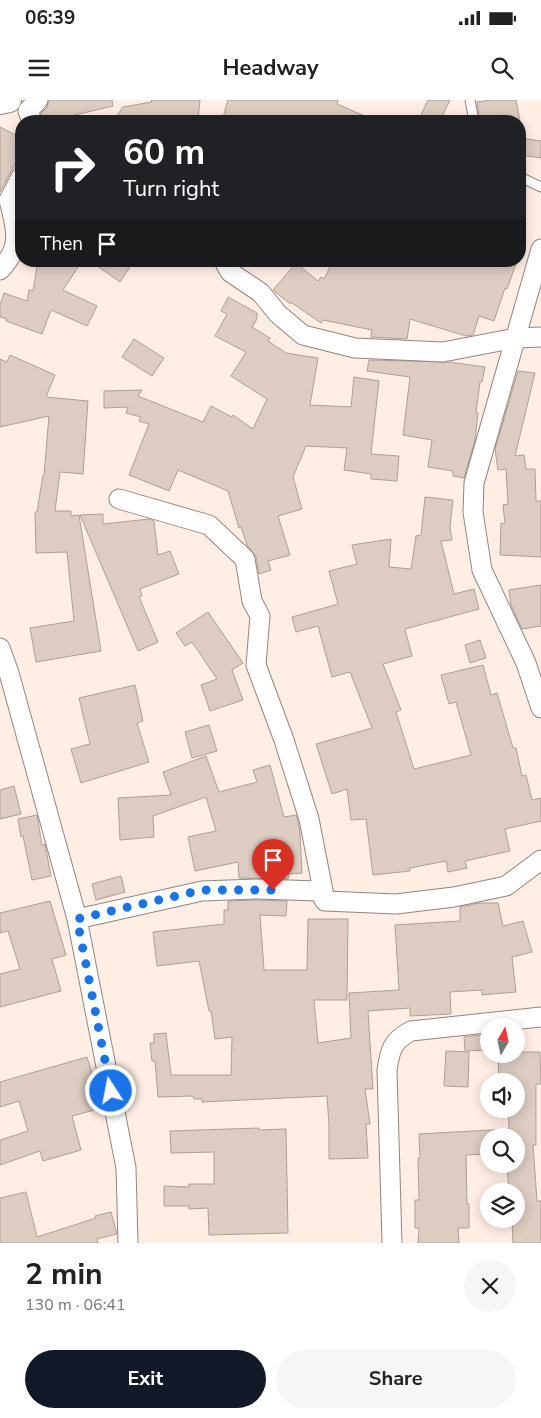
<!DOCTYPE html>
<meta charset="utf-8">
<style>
:root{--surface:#fff;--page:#f6f6f6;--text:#222;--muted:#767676;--accent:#111827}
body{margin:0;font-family:"Nunito Sans",sans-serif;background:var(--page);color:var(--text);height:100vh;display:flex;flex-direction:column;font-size:19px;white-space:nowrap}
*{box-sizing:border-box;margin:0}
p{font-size:16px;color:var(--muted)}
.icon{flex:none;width:28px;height:28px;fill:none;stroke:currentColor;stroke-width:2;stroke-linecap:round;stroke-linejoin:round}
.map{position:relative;height:1143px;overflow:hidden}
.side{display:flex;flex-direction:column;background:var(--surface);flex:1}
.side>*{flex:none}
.banner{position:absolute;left:15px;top:15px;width:511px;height:152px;border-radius:20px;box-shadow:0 2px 12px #0003;background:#202124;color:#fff;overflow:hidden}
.needle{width:32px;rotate:9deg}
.tools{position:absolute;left:480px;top:918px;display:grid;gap:10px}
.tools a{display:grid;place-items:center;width:45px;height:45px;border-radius:50%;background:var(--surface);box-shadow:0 2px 12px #0003;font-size:25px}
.pin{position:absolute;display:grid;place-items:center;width:42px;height:42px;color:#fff;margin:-51px -21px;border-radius:50% 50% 50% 0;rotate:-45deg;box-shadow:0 0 5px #0007}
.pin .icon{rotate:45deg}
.me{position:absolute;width:55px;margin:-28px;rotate:349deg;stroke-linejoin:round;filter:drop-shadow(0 0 4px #0008)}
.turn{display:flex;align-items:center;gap:18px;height:105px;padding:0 25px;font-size:22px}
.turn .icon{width:65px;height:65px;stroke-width:2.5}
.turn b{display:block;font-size:35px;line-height:42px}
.then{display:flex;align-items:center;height:48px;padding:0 25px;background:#0003;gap:10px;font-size:19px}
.round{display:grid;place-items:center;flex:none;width:52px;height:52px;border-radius:26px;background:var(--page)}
.summary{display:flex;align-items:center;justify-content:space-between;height:85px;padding:0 25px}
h1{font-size:30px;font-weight:700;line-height:38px}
.cta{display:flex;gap:10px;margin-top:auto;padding:10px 25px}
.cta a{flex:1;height:58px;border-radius:30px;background:var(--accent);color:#fff;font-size:20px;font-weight:700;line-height:58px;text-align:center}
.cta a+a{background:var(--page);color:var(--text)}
.status{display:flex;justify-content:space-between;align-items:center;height:35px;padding:0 25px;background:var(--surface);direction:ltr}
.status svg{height:14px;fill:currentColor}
header{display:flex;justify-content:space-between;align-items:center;height:65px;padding:0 25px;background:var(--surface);font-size:22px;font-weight:700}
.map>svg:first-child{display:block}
</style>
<div class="status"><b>06:39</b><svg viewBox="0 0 49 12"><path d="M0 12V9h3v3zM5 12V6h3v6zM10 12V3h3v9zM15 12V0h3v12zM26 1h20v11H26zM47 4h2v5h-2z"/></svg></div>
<header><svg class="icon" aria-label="menu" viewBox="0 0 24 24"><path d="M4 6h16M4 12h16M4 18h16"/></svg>Headway<svg class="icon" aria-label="search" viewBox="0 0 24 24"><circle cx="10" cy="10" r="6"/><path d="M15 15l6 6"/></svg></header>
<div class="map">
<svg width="541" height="1143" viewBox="0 0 541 1143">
<rect width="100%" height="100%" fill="#ffeee4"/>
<path fill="#dcccc2" stroke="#ae9e94" d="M49,0H112L113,6L49,21H43L41,13L47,7Z
M151,0H200L198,19H190L172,21H113L123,7L152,2Z
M228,0H338L337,4L376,21H222Z
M428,0H450L440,21H418Z
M492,0H516L520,21H480L477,2Z
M0,27L21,38V53L0,92Z
M520,38L541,41V58L520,55Z
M38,161H82L63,190L97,206L87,226L51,210L42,234L6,221L7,219L0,217V205L4,193L27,201L29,190L33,191Z
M90,161H134L120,182Z
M333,161H517L507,189L505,188L494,221L479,216L473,235L466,236L410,219L407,239L371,237L372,230L323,220L321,223L292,203H289L273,190L296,163L318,181L321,177L324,179Z
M228,197L257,213V219L252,227L270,238L268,241L286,253L318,258L310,305L351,307L354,277L379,281L371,354L399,356L397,381L371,379V374L344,370L347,348L306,346L293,377L302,409L278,416L290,455L268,461L271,470L259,474L256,457L247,445L241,427L239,428L228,391L178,370L169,391L129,375L149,324L139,321L141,317L126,313L128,307L104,308V291L142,290L138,296L203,322L211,306L232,317L233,315L253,329L267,299L231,276L246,252L215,236L227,214L221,211Z
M134,239L164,258L152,276L122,257Z
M10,255L55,275L46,297L88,301L83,374L60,372L55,411H71V416L79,415L101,551L36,562L30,528L74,521L67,452L36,453L35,412H37L43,375H44L49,316L0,327V259L7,262Z
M369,260L449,262L485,267L482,282H480L476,313H478L475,340L464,378L453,376V371L428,367L432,340L403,335L410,277L367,271Z
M518,271L535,273L515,356L524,355L526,369H535L536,401H541V457L500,455L501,423L505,424L503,405L508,404L506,369L498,370L495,349Z
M425,397L453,400L450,427L452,440L441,441L454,494L474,489L479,509L405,529L412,556L383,564L401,610L396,612L414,669L471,655L456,602L449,604L441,575L483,565L491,595L497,593L513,648H516L522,676L526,675L532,700L541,698V721L505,729L510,751L465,761L467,768L448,772L446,761L410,768V771L373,775L366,719L351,720L347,689L332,694L316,644L372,628L350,572L332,577L318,526L296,532L292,517L338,504L329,471L357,464L352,445L391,439L389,467L411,469L416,436L421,435Z
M103,414V424L149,419L154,421L158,455L170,451L179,474L140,489L142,496L139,497L158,542L138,551L80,415Z
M541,485V526L522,529L511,505L509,490Z
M208,512L243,563L232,570L243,600L210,611L201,585L217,579L192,542L185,546L176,533Z
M480,540L486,558L470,563L465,545Z
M135,585L143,621L137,623L149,662L81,683L71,649L90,644L79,598Z
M209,625L217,651L192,658L185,632Z
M206,656L219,692L257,682L253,670L270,665L284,717L296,715L298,722L300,733L302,773L289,774L288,779L239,778L238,762L195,771L188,737L216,731L206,697L153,716L154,737L120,740L118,698L171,695L163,672Z
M14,686L21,714L0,719V690Z
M37,715L42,745L45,744L51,776L32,780L23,736L21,737L18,719Z
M121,776L125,792L96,800L92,784Z
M257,800L287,801L286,816L260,815L264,870H307L308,819H348L347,900H314L318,943L351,938L349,893L399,890L395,825L460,821V807L479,803H498L503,826L523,821L532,852L512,857L516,892L482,895V890L450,892L451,914L410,916V908L368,911L373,989H365L370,1024H366L368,1058L329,1059V1025L327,996L202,1002V999H194L193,996L158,997L155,961H152L150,943H154V934L166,933L171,975H231L232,937L215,939L211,911H209L199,861L157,866L153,832L224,824V810H228V801Z
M50,801L66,855L52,859L61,891L0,907V874L20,869L8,831L0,833V813Z
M489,934V950L465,951L464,937Z
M446,951L469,952L468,987L444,986Z
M516,952H540L541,984H536V1045H533L537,1101H541V1143H513L512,1119H516V1091H509L507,1064H516V1036H489V1054L466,1055L467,1104H469V1128H458L459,1143H418L419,1128H415V1100H419L418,1058H420L419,1034L509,1029L508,1009H516V981H499L498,954H516Z
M87,957L94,980L86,982L94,1010L72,1016L81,1050L43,1061L40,1051L0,1065V1040L28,1031L19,1001L0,1007V982Z
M259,1028V1030L286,1029L288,1133L209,1135L208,1108L189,1109V1106H164V1086L189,1087V1084H214V1052L171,1053L170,1031Z
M26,1092L37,1137L96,1118L95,1116L111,1112L117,1134L97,1139L98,1143H0V1098Z"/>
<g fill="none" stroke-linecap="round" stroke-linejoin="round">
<defs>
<path id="service" d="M470,0L474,21
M520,77L541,87"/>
<path id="minor" d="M32,21L28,11L38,0
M541,149L474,383L473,412L482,470L526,563L541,608
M224,161L230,172L261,193L278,214L303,235L355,248L443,252L516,238L541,237
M0,170C23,146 16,129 9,100L21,77
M119,399L209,425L245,459L252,501L260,516L256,565L284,640L309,719L325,801
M0,548L9,573L77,819L126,1068L128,1143
M77,819L202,791L257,789L319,791L325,801L396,804L454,797L506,786L541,760
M392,1143L387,970C390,950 392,941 411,931L541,917"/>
<path id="tertiary" d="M0,2L9,0"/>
</defs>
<use href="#service" stroke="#94857c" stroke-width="11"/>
<use href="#minor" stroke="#94857c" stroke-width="21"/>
<use href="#tertiary" stroke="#94857c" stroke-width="26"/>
<use href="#service" stroke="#fff" stroke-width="9"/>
<use href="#minor" stroke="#fff" stroke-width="19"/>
<use href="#tertiary" stroke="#fff" stroke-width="24"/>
</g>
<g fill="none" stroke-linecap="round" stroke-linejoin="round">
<path stroke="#1a73e8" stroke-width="9" stroke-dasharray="0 16.2" d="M111,991L77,819L202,790H273"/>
</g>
</svg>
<div class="tools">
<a><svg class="needle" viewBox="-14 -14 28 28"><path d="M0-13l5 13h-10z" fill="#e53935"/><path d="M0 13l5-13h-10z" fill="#767676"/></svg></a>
<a><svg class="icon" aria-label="sound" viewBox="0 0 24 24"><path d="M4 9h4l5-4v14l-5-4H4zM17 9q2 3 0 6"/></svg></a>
<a><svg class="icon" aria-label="search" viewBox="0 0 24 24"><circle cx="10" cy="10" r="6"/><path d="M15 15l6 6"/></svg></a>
<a><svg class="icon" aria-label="layers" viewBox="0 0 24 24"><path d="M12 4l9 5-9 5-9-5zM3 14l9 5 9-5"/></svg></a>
</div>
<div class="pin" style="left:273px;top:790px;background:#d93025"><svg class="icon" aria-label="arrive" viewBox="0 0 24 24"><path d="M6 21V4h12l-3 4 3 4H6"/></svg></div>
<svg class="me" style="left:111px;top:991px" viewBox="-20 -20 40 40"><circle r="17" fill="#1a73e8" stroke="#fff" stroke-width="3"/><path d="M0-11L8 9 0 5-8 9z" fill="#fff"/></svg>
<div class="banner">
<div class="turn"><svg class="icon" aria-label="right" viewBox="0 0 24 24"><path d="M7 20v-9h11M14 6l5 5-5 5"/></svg><div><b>60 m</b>Turn right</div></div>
<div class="then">Then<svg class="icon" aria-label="arrive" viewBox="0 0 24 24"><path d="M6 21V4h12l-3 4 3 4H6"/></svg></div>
</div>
</div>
<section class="side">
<div class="summary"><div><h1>2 min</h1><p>130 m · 06:41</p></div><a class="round"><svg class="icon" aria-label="close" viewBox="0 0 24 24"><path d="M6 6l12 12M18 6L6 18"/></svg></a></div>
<div class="cta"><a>Exit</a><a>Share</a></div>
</section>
